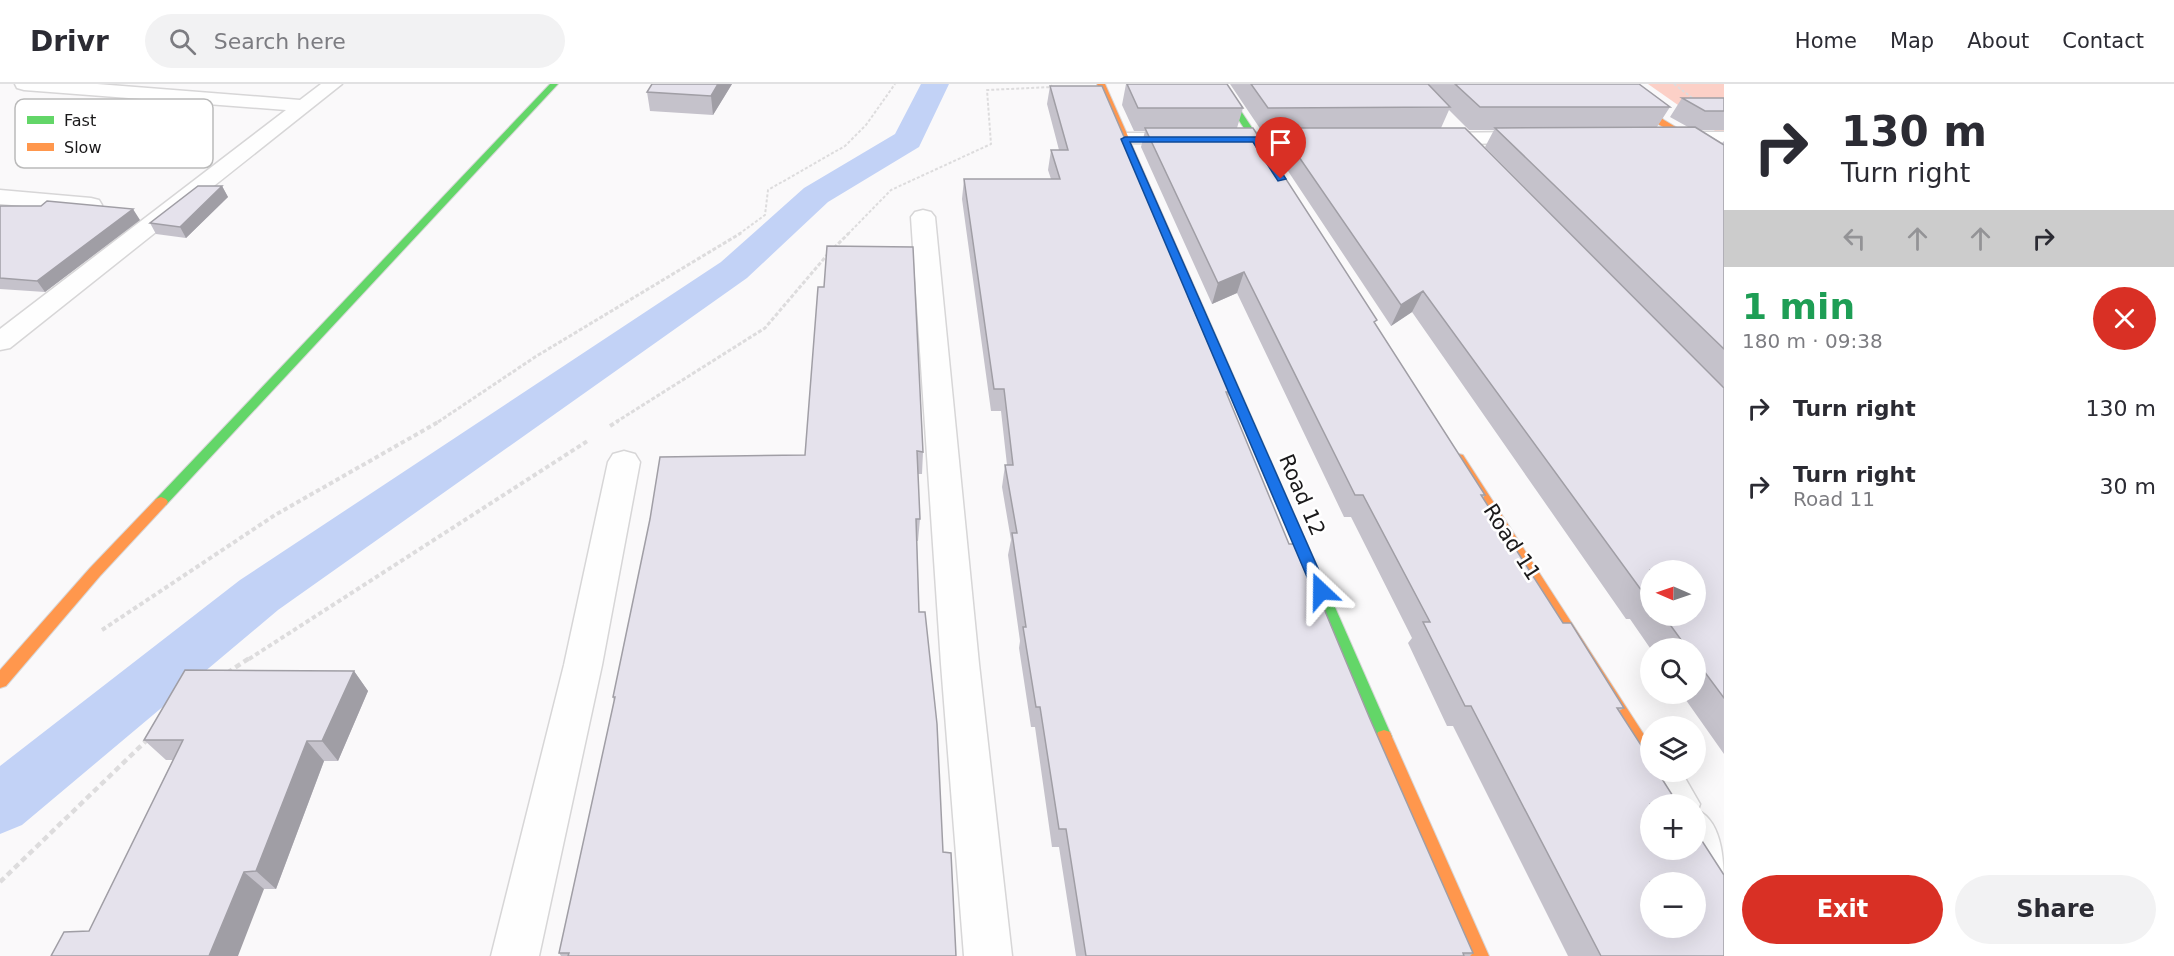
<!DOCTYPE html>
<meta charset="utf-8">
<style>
:root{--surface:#fff;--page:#f2f2f3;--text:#2b2b33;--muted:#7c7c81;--line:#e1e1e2;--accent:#d93025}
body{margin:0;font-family:"DejaVu Sans",sans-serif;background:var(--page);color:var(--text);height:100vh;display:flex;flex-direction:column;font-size:22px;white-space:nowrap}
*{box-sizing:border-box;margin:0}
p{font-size:20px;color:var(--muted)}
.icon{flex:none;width:33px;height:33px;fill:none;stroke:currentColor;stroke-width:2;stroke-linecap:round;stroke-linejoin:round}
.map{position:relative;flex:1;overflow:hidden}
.details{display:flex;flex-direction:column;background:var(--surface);width:450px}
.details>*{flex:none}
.top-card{background:#fff;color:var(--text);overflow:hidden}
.needle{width:39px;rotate:272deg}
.tools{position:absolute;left:1640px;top:476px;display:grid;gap:12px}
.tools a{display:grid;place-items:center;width:66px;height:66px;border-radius:50%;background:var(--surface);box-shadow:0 6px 24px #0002;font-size:30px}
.pin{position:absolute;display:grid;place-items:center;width:51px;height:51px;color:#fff;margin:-62px -26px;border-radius:50% 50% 50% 0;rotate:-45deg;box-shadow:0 0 6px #0007}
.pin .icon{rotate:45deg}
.me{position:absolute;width:66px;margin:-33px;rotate:337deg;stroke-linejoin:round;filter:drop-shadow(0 0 4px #0008)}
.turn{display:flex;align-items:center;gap:21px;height:126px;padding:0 18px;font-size:27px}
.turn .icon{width:78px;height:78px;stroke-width:2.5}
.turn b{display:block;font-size:42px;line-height:51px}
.lanes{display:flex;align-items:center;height:57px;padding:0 18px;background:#0003;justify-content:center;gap:30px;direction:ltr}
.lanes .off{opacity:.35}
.round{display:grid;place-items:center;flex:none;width:63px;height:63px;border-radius:32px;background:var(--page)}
.summary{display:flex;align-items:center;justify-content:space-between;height:102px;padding:0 18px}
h1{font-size:36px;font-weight:600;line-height:45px;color:#1e9e55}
.primary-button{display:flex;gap:12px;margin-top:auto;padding:12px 18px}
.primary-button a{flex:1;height:69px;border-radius:36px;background:var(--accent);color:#fff;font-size:24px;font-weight:600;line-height:69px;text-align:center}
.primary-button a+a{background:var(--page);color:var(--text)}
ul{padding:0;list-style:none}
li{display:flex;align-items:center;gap:18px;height:78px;padding:0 18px}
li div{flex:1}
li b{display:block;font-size:22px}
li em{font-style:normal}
header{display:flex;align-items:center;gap:36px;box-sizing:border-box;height:84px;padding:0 30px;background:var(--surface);border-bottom:2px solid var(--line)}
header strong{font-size:28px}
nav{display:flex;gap:33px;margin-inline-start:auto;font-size:21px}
.search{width:420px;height:54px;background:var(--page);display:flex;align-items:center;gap:15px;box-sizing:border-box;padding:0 21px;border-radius:33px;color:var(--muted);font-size:22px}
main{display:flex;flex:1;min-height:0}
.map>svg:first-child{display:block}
</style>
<header>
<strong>Drivr</strong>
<div class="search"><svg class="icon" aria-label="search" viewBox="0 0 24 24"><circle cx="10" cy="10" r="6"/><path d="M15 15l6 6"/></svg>Search here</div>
<nav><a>Home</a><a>Map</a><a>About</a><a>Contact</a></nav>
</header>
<main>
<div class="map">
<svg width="1724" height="872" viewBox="0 0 1724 872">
<rect width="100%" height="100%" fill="#faf9fa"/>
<path fill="#fcd0c7" d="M1648,0H1724V49H1718Z"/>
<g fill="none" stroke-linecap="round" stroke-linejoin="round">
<path fill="#c2d2f6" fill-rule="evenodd" d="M921,0H949L919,63L828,118L747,194L278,526L22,741L0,750V682L240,496L721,178L804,104L895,50Z"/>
<defs>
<path id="street" d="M15,0H97L300,16L321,0H342L10,264L0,266V245L286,26L24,6L17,4Z
M1533,48L1540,50L1543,54L1540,58L1432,61L1425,59L1422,55L1425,51L1432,49Z
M1669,48H1724V60L1662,58L1659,54L1662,50Z
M1125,49H1320L1327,51L1330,55L1327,59L1320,61L1118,59L1115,55L1118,51Z
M0,106L91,114L99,116L102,121L99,126L91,128L0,120Z
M923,126L931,128L935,133L979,580L1012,872H964L941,580L911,133L915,128Z
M624,367L635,370L640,378L602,581L539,872H491L564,581L608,378L613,370Z
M1650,671V687H1681L1700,720L1698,726C1724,740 1724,780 1724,812L1708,806L1683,765H1695V720H1656L1637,687L1643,674Z"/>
<path id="fast" d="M550,0H558L166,421H156L154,418L156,415Z
M1215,0H1223L1276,80L1275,82H1269Z
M1199,222L1204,225L1392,653L1390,658L1384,660L1378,658L1376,653L1194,225Z"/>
<path id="slow" d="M1097,0H1105L1204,225L1203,227H1195L1194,225Z
M1607,0H1616L1664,36L1724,72V79L1658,40Z
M1459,370L1463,371L1650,660V682L1644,679L1455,377L1453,374Z
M161,413L166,415L168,418L166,421L100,492L6,602L0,604V586L90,484L156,415Z
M1384,646L1390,648L1392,653L1489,872H1469L1376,653L1378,648Z"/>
</defs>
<use href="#street" stroke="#d7d6d7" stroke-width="3"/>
<use href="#fast" stroke="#d7d6d7" stroke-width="2"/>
<use href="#slow" stroke="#d7d6d7" stroke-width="2"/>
<path stroke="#dddcdd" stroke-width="2" stroke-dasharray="3 2" stroke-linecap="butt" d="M1674,0L1695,16
M739,150L765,131L768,106L845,62L866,41L895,0
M848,150L891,106L991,60L987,6L1052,3L1050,0"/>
<path stroke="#dddcdd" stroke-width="3" stroke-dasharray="4 2" stroke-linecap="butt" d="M834,164L849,149
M438,338L535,273L741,149
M616,338L765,244L828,170"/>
<path stroke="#dddcdd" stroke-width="4" stroke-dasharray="4.5 3" stroke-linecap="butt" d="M610,342L618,337
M102,546L275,431L440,337
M249,575L589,356"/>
<path stroke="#dddcdd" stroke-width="4.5" stroke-dasharray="6 4" stroke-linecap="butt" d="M227,589L251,573
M0,798L148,655"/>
<use href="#street" fill="#fefefe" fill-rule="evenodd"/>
<use href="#fast" fill="#63d668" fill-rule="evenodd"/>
<use href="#slow" fill="#ff974d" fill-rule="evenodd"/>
</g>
<path fill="#c5c2cb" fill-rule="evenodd" d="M652,0H732L713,31L650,27L647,8Z
M1126,0H1227L1243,24L1237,44L1375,240L1485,411L1483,414L1563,539L1624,624L1619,627L1724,872H1568L1453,642H1447L1408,559L1412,554L1351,433H1344L1237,209L1212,220L1141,63L1145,47H1134L1122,21Z
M1230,0H1639L1670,23L1657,43H1688L1670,33L1682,14H1724V46H1700L1722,59L1724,57V670L1681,609H1695V564H1650L1630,535H1626L1412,228L1391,242L1272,63L1278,46H1261ZM1449,26L1469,46H1494L1485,63L1655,235L1441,44ZM1650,486L1695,531H1650Z
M1050,2L1192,210L1190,217L1230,308L1228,313L1289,460L1370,635L1473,869L1470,872H1076L1059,763H1052L1035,643H1031L1019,564L1020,557L1008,471L1011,456L1002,403L1005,381H1007L1001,327H991L962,115L964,95H1051L1048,86L1051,66H1059L1047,20Z
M222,102L228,113L186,154L156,150L150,139Z
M0,122L140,136L45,208L0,205Z
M923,368L922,390H918L920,435L918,457H917L919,528L943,768L956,872H561L559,869L614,617L613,613L805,371Z
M354,587L368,607L338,677H324L276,805H264L89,847L173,676H166L144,656Z"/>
<path fill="#a09ea5" d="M718,0H732L713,31L711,12Z
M222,102L228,113L186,154L180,143Z
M133,125L140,136L45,208L37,197Z
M1244,188L1237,209L1212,220L1218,199Z
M1423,207L1412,228L1391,242L1401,221Z
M354,587L368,607L338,677L322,657Z
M307,657L324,677L276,805L256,787Z
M244,788L264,805L238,872H209Z"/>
<path fill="#e5e2ec" stroke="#a09ea5" stroke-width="1.5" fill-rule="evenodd" d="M652,0H718L711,12L647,8Z
M1127,0H1227L1243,24H1138Z
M1251,0H1428L1450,23L1268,24Z
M1455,0H1639L1670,23H1480Z
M1050,2H1102L1192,210L1188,212L1230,308H1226L1289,460H1297L1370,635L1473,869H1463L1464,872H1086L1066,745H1059L1040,623H1036L1023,543H1026L1012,449H1017L1005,381H1013L1004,305H994L964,95H1060L1051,66H1068Z
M1682,14H1724V27H1705Z
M1695,43L1724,61V265L1495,44Z
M1145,44H1253L1377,236L1374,238L1485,411H1481L1563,539H1571L1624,624H1617L1650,675V687H1657L1678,720H1650V765H1695V746L1724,791V872H1601L1471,622H1465L1423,538H1430L1363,411H1355L1244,188L1218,199ZM1650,798H1695V843H1650Z
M1279,44H1465L1724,304V614L1695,575V564H1687L1663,531H1695V486H1650V514H1647L1423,207L1401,221Z
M198,102H222L180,143L150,139Z
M47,117L133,125L37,197L0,194V122H41Z
M827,162L913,163L923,368L917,367L920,435H916L919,528H925L937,640L943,768L951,769L956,872H568L569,869H559L615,613H613L650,435L660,373L805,371L818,203H824Z
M185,586L354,587L322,657H307L256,787L244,788L209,872H51L64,848L89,847L183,656H144Z"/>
<path fill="#1a73e8" stroke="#114b97" stroke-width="1.5" d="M1125,53H1259L1286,95L1278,97L1253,58H1130L1328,507L1326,511H1315L1313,507L1121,55Z"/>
<g text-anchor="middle" stroke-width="5" stroke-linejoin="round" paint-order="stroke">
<g font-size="21" fill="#1a191a" stroke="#fff">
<text transform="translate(1302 411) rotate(67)" y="7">Road 12</text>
<text transform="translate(1512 458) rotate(57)" y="7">Road 11</text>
</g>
</g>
<rect x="15" y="15" width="198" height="69" rx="9" fill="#fff" stroke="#bababa" stroke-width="1.5"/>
<rect x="27" y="32" width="27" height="8" fill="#63d668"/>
<rect x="27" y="59" width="27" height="8" fill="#ff974d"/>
<g font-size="16" fill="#1a191a">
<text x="64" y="42">Fast</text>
<text x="64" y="69">Slow</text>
</g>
</svg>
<div class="tools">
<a><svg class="needle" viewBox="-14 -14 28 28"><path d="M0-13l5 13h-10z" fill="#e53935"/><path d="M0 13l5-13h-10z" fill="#7c7c81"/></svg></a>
<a><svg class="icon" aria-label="search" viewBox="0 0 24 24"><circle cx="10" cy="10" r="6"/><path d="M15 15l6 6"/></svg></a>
<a><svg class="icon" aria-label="layers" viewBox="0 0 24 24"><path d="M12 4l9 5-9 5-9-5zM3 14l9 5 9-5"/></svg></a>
<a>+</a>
<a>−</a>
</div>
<div class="pin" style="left:1281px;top:95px;background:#d93025"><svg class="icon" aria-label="arrive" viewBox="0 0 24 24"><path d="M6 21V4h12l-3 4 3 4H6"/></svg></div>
<svg class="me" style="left:1321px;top:507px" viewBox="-20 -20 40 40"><path d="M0-17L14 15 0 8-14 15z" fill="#1a73e8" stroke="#fff" stroke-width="4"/></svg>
</div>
<section class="details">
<div class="top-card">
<div class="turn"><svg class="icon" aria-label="right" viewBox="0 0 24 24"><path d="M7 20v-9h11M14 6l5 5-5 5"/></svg><div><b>130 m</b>Turn right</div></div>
<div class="lanes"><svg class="icon off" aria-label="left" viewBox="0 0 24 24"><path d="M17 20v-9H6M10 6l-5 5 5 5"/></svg><svg class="icon off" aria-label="ahead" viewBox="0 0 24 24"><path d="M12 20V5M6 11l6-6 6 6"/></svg><svg class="icon off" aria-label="ahead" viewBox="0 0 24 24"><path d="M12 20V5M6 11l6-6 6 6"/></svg><svg class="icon" aria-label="right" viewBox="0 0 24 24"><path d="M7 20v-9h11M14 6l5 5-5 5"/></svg></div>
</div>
<div class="summary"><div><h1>1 min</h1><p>180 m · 09:38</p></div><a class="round" style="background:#d93025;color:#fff"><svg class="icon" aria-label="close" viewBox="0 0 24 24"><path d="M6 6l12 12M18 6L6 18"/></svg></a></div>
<ul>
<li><svg class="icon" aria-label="right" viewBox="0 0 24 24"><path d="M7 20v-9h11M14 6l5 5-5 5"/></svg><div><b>Turn right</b></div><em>130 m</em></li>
<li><svg class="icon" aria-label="right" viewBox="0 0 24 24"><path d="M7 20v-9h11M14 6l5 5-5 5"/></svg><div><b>Turn right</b><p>Road 11</p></div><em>30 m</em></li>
</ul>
<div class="primary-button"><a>Exit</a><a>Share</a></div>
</section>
</main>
